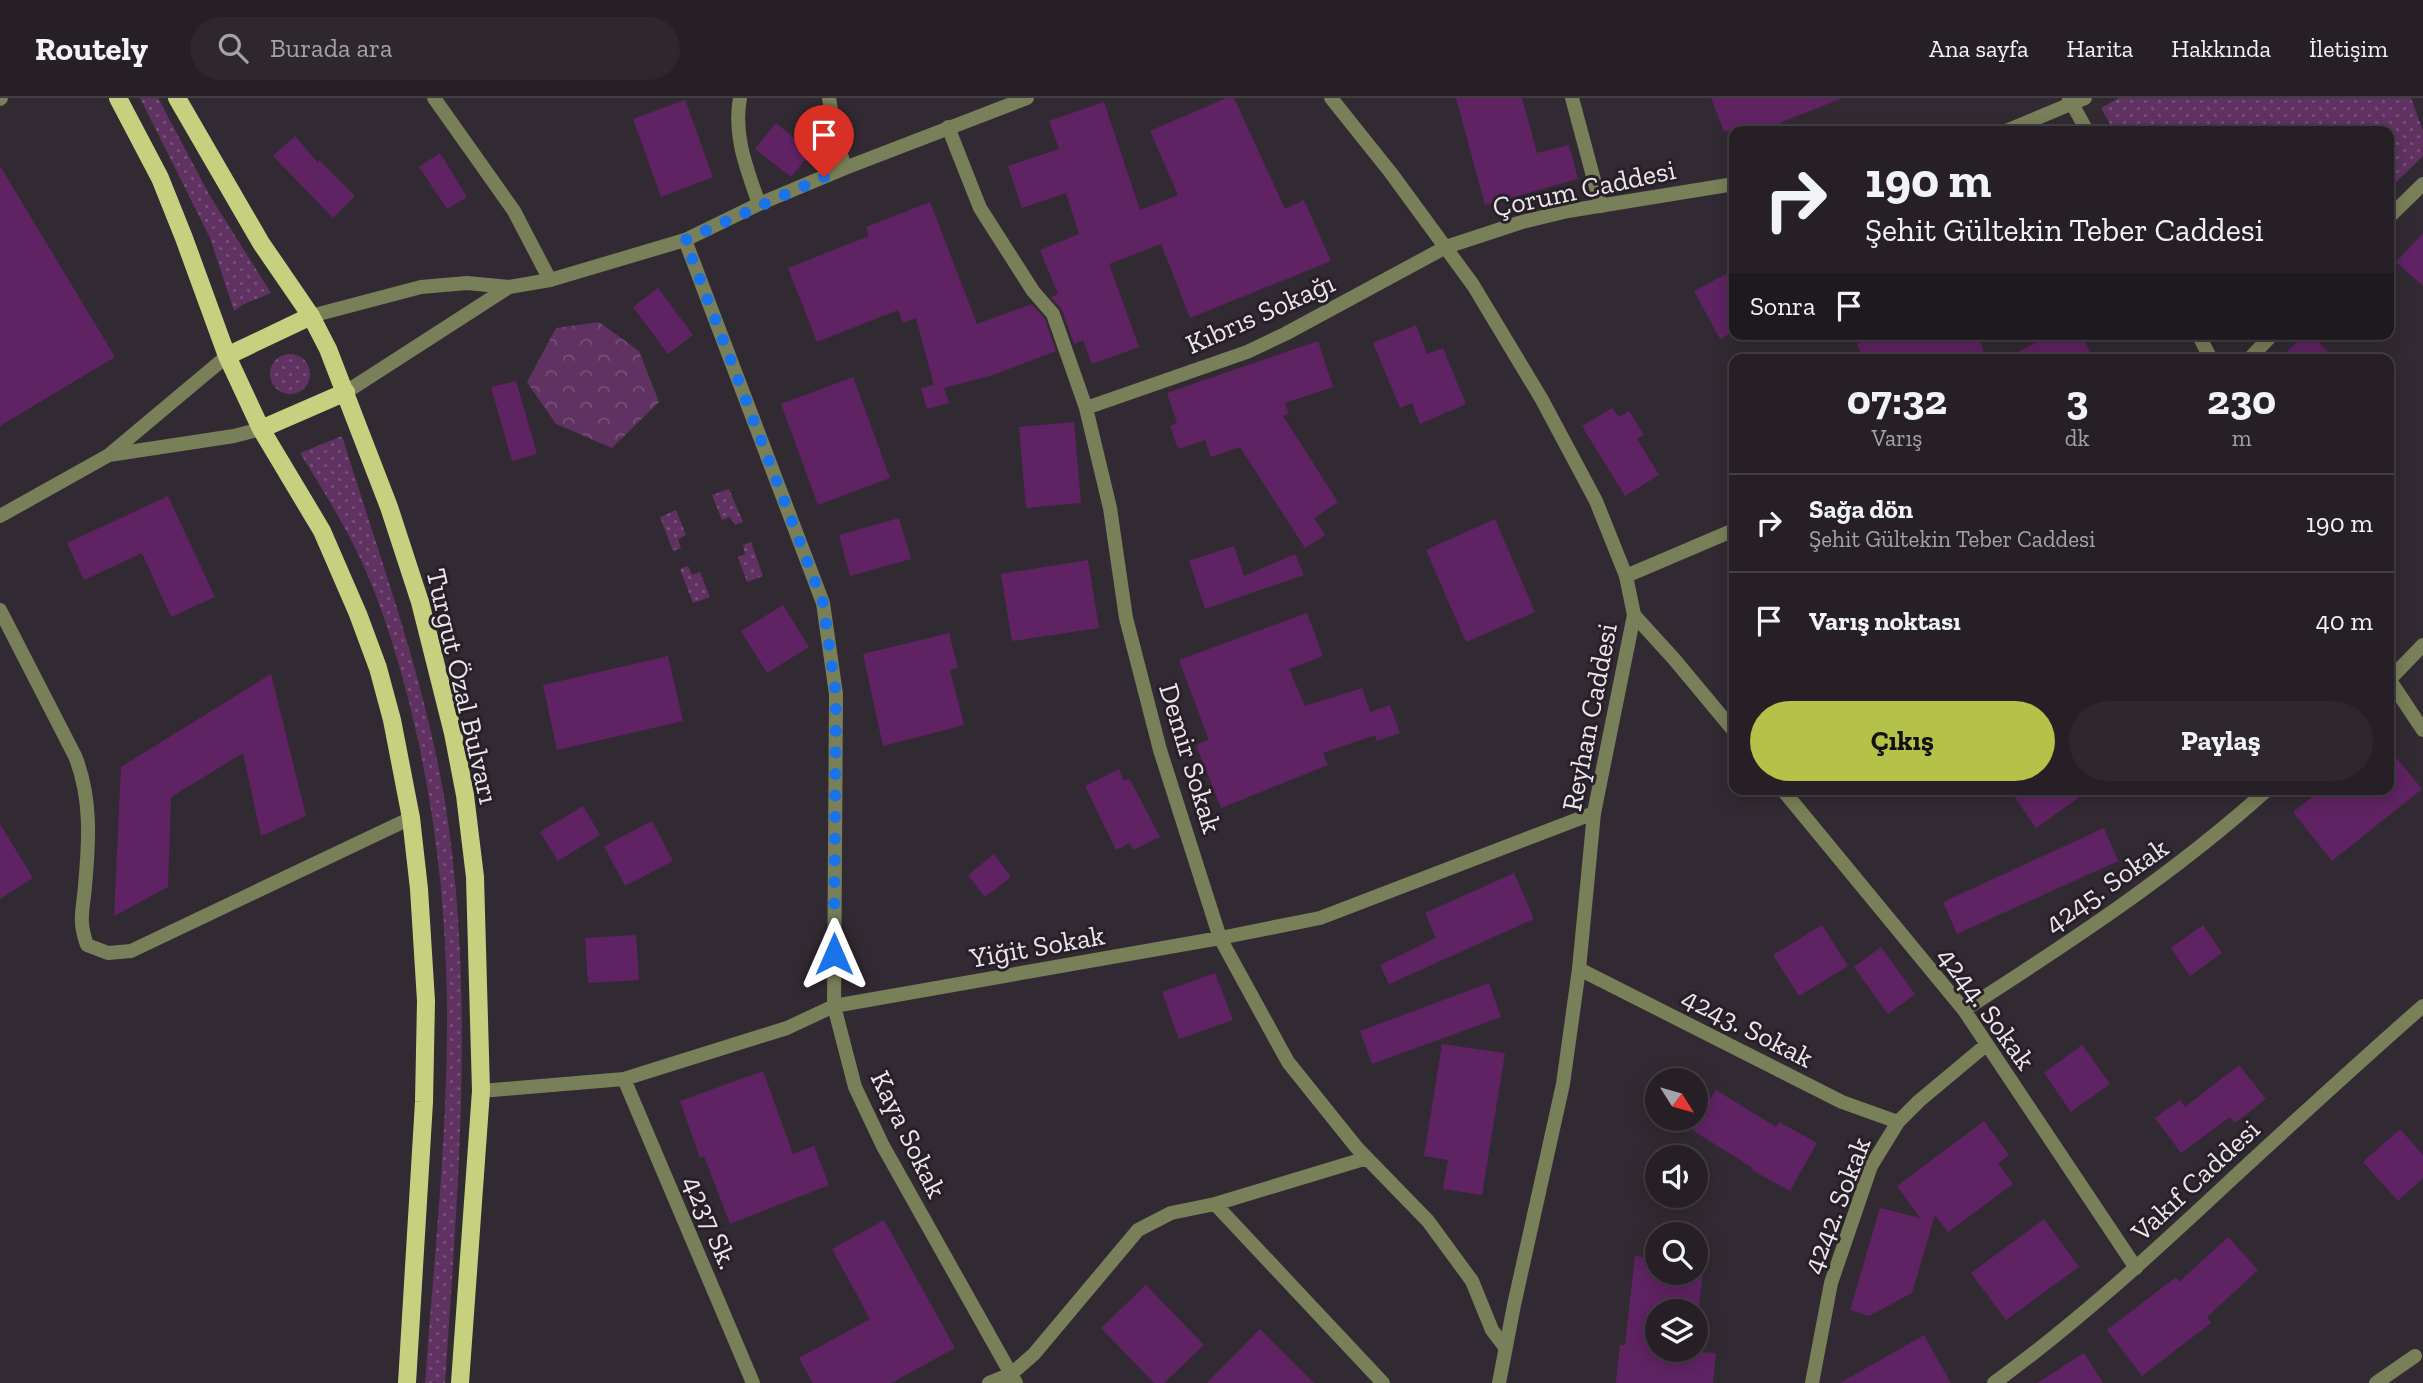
<!DOCTYPE html>
<html lang="tr">
<meta charset="utf-8">
<style>
:root{--surface:#262026;--page:#2e282e;--text:#f1f3f6;--muted:#a4a3a7;--line:#423e43;--accent:#b5c249}
body{margin:0;font-family:"Zilla Slab",serif;background:var(--page);color:var(--text);height:100vh;display:flex;flex-direction:column;font-size:26px;white-space:nowrap}
*{box-sizing:border-box;margin:0}
p{font-size:23px;color:var(--muted)}
.icon{flex:none;width:38px;height:38px;fill:none;stroke:currentColor;stroke-width:2;stroke-linecap:round;stroke-linejoin:round}
.map{position:relative;flex:1;overflow:hidden}
.details{position:absolute;left:1729px;top:256px;width:665px;height:441px;display:flex;flex-direction:column;background:var(--surface);border-radius:14px;box-shadow:0 4px 18px #0003,0 0 0 2px var(--line)}
.details>*{flex:none}
.hud{position:absolute;left:1729px;top:28px;width:665px;height:214px;border-radius:14px;box-shadow:0 4px 18px #0003,0 0 0 2px var(--line);background:#262026;color:var(--text);overflow:hidden}
.needle{width:46px;rotate:127deg}
.fabs{position:absolute;left:1645px;top:970px;display:grid;gap:14px}
.fabs a{display:grid;place-items:center;width:63px;height:63px;border-radius:50%;background:var(--surface);box-shadow:0 4px 18px #0003,0 0 0 2px var(--line);font-size:35px}
.pin{position:absolute;display:grid;place-items:center;width:60px;height:60px;color:#fff;margin:-72px -30px;border-radius:50% 50% 50% 0;rotate:-45deg;box-shadow:0 0 7px #0007}
.pin .icon{rotate:45deg}
.me{position:absolute;width:77px;margin:-38px;rotate:0deg;stroke-linejoin:round;filter:drop-shadow(0 0 5px #0008)}
.turn{display:flex;align-items:center;gap:24px;height:147px;padding:0 21px;font-size:32px}
.turn .icon{width:91px;height:91px;stroke-width:2.5}
.turn b{display:block;font-size:49px;line-height:60px}
.then{display:flex;align-items:center;height:66px;padding:0 21px;background:#0003;gap:14px;font-size:26px}
.eta{display:flex;justify-content:space-evenly;align-items:center;height:119px;text-align:center}
.eta b{font-size:42px;font-weight:800;line-height:49px}
.button{display:flex;gap:14px;margin-top:auto;padding:14px 21px}
.button a{flex:1;height:80px;border-radius:42px;background:var(--accent);color:#111;font-size:28px;font-weight:800;line-height:80px;text-align:center}
.button a+a{background:var(--page);color:var(--text)}
ul{padding:0;list-style:none}
li{display:flex;align-items:center;gap:21px;height:98px;padding:0 21px;border-top:2px solid var(--line)}
li div{flex:1}
li b{display:block;font-size:26px}
li em{font-style:normal}
header{display:flex;align-items:center;gap:42px;box-sizing:border-box;height:98px;padding:0 35px;background:var(--surface);border-bottom:2px solid var(--line)}
header strong{font-size:33px}
nav{display:flex;gap:38px;margin-inline-start:auto;font-size:24px}
.search{width:490px;height:63px;background:var(--page);display:flex;align-items:center;gap:18px;box-sizing:border-box;padding:0 24px;border-radius:38px;color:var(--muted);font-size:26px}
.map>svg:first-child{display:block}
</style>
<header>
<strong>Routely</strong>
<div class="search"><svg class="icon" aria-label="search" viewBox="0 0 24 24"><circle cx="10" cy="10" r="6"/><path d="M15 15l6 6"/></svg>Burada ara</div>
<nav><a>Ana sayfa</a><a>Harita</a><a>Hakkında</a><a>İletişim</a></nav>
</header>
<div class="map">
<svg width="2423" height="1285" viewBox="0 0 2423 1285">
<defs>
<pattern id="grass-dots" width="8" height="8" patternUnits="userSpaceOnUse" patternTransform="scale(1.75)"><rect width="8" height="8" fill="#603262"/><path d="M2 2h.1M6 6h.1" fill="none" stroke="#775079" stroke-width="1.8" stroke-linecap="round"/></pattern>
<pattern id="forest-crowns" width="20" height="18" patternUnits="userSpaceOnUse" patternTransform="scale(1.75)"><rect width="20" height="18" fill="#603262"/><path d="M2 6a3 3 0 1 1 6 0M12 15a3 3 0 1 1 6 0" fill="none" stroke="#775079"/></pattern>
</defs>
<rect width="100%" height="100%" fill="#322a32"/>
<path fill="url(#grass-dots)" d="M140,0H158L210,98L271,195L244,206L234,213L210,140Z
M2119,0H2411L2423,33V58L2389,91V33H2114L2101,10Z
M270 276a20 20 0 1 1 40 0a20 20 0 1 1-40 0Z
M342,338C382,468 431,596 449,731C474,915 457,1101 445,1285H425C434,1160 448,1035 447,910C446,771 424,625 375,495C356,445 328,400 300,355Z
M729,391L743,424L735,427L730,419L722,422L712,397Z
M676,412L686,437L678,441L681,450L673,453L660,419Z
M751,444L763,478L747,484L738,459L745,456L743,447Z
M688,468L692,477L700,474L710,499L693,505L680,471Z"/>
<path fill="url(#forest-crowns)" d="M599,224L639,253L659,304L612,350L556,326L527,284L556,230Z"/>
<path fill="#5f2363" d="M1226,0H1234L1285,111L1304,102L1331,163L1190,220L1161,146L1109,166L1139,249L1092,266L1083,242L1074,246L1062,212L1051,199L1058,196L1040,152L1079,136L1066,95L1022,110L1008,68L1059,51L1049,23L1104,4L1140,112L1178,97L1150,33Z
M1456,0H1522L1537,55L1569,47L1578,81L1485,107Z
M1711,0H1840V1L1782,24L1783,28L1770,33H1724Z
M685,2L713,79L661,99L633,21Z
M776,25L811,54L791,79L755,51Z
M295,38L318,65L319,62L355,98L333,120L273,58Z
M440,55L467,99L447,111L419,69Z
M0,68L115,259L0,328Z
M930,104L977,226L1032,206L1045,221L1056,253L993,277L944,290L949,305L927,311L921,290L934,287L916,220L903,225L898,212L817,244L788,170L869,138L866,129Z
M2423,135V188L2396,164Z
M1734,172V233L1720,241L1694,193Z
M658,190L693,237L668,256L633,209Z
M1416,227L1427,256L1443,250L1466,306L1420,326L1412,305L1400,310L1373,245Z
M1879,236H1977L1987,261H1863L1857,246Z
M2052,236H2081L2093,261H2004Z
M2304,236H2311L2335,261H2280Z
M1318,243L1333,289L1285,305L1289,316L1283,318L1338,404L1314,420L1325,437L1305,450L1240,349L1211,359L1205,342L1178,351L1170,328L1177,325L1167,295Z
M853,279L890,380L818,407L781,306Z
M516,283L537,356L512,363L491,289Z
M1612,310L1619,319L1629,313L1644,337L1637,341L1659,377L1625,398L1582,328Z
M1074,324L1081,405L1026,410L1019,329Z
M168,398L215,499L171,519L142,455L84,482L67,445Z
M899,420L911,461L850,478L839,437Z
M1495,421L1535,514L1466,544L1426,452Z
M1234,448L1244,478L1295,456L1304,477L1205,511L1189,463Z
M1088,462L1099,530L1012,543L1001,476Z
M783,507L809,549L767,575L741,533Z
M1307,515L1323,558L1289,571L1305,608L1362,590L1370,614L1390,607L1400,635L1377,643L1375,637L1323,655L1328,667L1221,710L1196,647L1209,642L1179,562Z
M949,535L958,570L950,572L964,627L883,648L863,556Z
M668,558L683,623L557,652L543,587Z
M271,576L306,718L261,738L243,655L171,699L168,789L114,818L121,669Z
M2389,651L2422,691L2332,763L2293,714L2322,691H2389Z
M1119,671L1124,683L1129,680L1160,739L1133,752L1130,745L1116,752L1085,688Z
M2009,691H2091L2036,730Z
M583,708L600,737L558,763L540,734Z
M652,723L673,763L625,788L604,748Z
M0,726L33,780L0,801Z
M2104,730L2118,763L1957,836L1943,804Z
M994,756L1011,779L985,799L968,777Z
M1514,775L1534,821L1389,886L1380,867L1436,840L1425,815Z
M1822,827L1848,868L1799,898L1773,857Z
M2203,827L2222,855L2190,878L2171,850Z
M636,837L639,882L588,885L585,840Z
M1881,849L1915,896L1888,916L1854,869Z
M1215,875L1233,922L1179,941L1162,894Z
M1489,885L1501,919L1372,966L1360,933Z
M1442,946L1505,955L1482,1097L1443,1091L1448,1062L1424,1058Z
M2082,947L2110,986L2071,1014L2044,975Z
M2239,967L2266,1001L2235,1025L2230,1019L2181,1055L2155,1020L2180,1002L2185,1009Z
M763,973L793,1056L814,1048L829,1087L730,1126L704,1058L700,1060L680,1003Z
M1716,992L1776,1029L1779,1024L1817,1045L1790,1093L1752,1072L1753,1070L1691,1031Z
M1984,1023L2009,1057L1998,1065L2013,1086L1948,1134L1935,1117L1912,1195L1869,1218L1850,1212L1880,1110L1920,1120L1897,1088Z
M2400,1031L2423,1057V1080L2398,1103L2363,1064Z
M2044,1121L2079,1169L2006,1222L1971,1175Z
M884,1122L955,1250L891,1285H813L799,1260L870,1221L832,1151Z
M2228,1139L2258,1172L2207,1219L2211,1225L2142,1278L2107,1232L2176,1179L2179,1184Z
M1635,1158L1657,1161V1174H1696V1165L1704,1166L1696,1232V1213H1657V1251H1693V1253L1716,1255L1713,1285H1616L1620,1247H1625Z
M1146,1187L1204,1247L1164,1285H1154L1101,1230Z
M1260,1231L1314,1285H1207Z
M1924,1237L1951,1285H1840Z
M2084,1255L2103,1285H2037Z"/>
<g fill="none" stroke-linecap="round" stroke-linejoin="round">
<path stroke="#797f58" stroke-width="14" d="M434,0L514,113L550,182
M740,0C733,38 747,71 759,106
M1572,0L1601,108
M0,1L1,0
M948,29L980,110L1033,193L1053,216L1086,310L1110,410L1126,520L1160,652L1220,840L1288,964L1357,1050L1428,1123L1472,1183L1492,1232L1505,1249
M2389,119L2423,86
M685,142L823,505L836,596L834,908L855,989L883,1048L1016,1285
M2249,261L2273,236
M1086,310L1247,254L1285,236L1446,149
M1626,478L1734,432
M0,512L75,658C92,700 89,744 85,788C83,813 78,822 87,847L108,855L131,853L411,720
M1634,517L1674,561L1734,633
M2389,582L2423,547
M1782,691L1964,912L2136,1170
M1579,871L1842,1004L1898,1024
M1964,912C2070,844 2174,776 2268,691
M624,981L753,1285
M481,993L624,981L787,930L834,908L1220,840L1320,820L1594,715
M1215,1106L1383,1285
M989,1285L1011,1276L1034,1256L1138,1132L1171,1115L1215,1106L1367,1060
M1812,1285L1831,1185L1871,1068L1898,1024L1919,1003L1986,947"/>
<path stroke="#797f58" stroke-width="14" d="M829,0L835,36L845,70
M1331,0L1391,75L1473,187L1541,300L1596,403L1626,478L1634,517L1594,715L1579,871L1563,986L1514,1207L1499,1285
M2069,0L2087,33
M2006,33L2085,0
M1446,149L1522,124L1568,113L1734,86
M311,218L421,189L467,185L509,189L550,182L685,142L759,106L845,70L1027,0
M2198,236L2211,261
M346,294L509,189
M110,356L227,258
M0,418L109,357L234,338L261,331
M2389,581L2423,632
M1994,1285C2079,1223 2156,1152 2233,1080C2296,1022 2359,964 2423,908
M2376,1285L2415,1258"/>
<path stroke="#c6d180" stroke-width="18" d="M118,0L160,80L184,140L227,258L261,331L322,433L358,516L378,570L392,622L411,720L419,791L426,903L424,1004L407,1285
M177,0L261,145L311,218L328,251L389,409L420,504L453,635L465,697L475,779L481,993L460,1285
M227,258L311,218
M261,331L346,294"/>
</g>
<g fill="none" stroke-linecap="round" stroke-linejoin="round">
<path stroke="#1a73e8" stroke-width="12" stroke-dasharray="0 21.6" d="M824,79L685,142L823,505L836,596L834,856"/>
</g>
<g text-anchor="middle" stroke-width="6" stroke-linejoin="round" paint-order="stroke">
<g font-size="28" fill="#ebe6eb" stroke="#282028">
<text transform="translate(1584 90) rotate(-12)" y="10">Çorum Caddesi</text>
<text transform="translate(1260 215) rotate(-24)" y="10">Kıbrıs Sokağı</text>
<text transform="translate(463 588) rotate(77)" y="10">Turgut Özal Bulvarı</text>
<text transform="translate(1589 619) rotate(-79)" y="10">Reyhan Caddesi</text>
<text transform="translate(1191 660) rotate(73)" y="10">Demir Sokak</text>
<text transform="translate(2106 787) rotate(-35)" y="10">4245. Sokak</text>
<text transform="translate(1037 848) rotate(-10)" y="10">Yiğit Sokak</text>
<text transform="translate(1987 910) rotate(54)" y="10">4244. Sokak</text>
<text transform="translate(1748 929) rotate(27)" y="10">4243. Sokak</text>
<text transform="translate(909 1036) rotate(64)" y="10">Kaya Sokak</text>
<text transform="translate(2195 1082) rotate(-43)" y="10">Vakıf Caddesi</text>
<text transform="translate(1836 1107) rotate(-69)" y="10">4242. Sokak</text>
<text transform="translate(711 1124) rotate(67)" y="10">4237 Sk.</text>
</g>
</g>
</svg>
<div class="fabs">
<a><svg class="needle" viewBox="-14 -14 28 28"><path d="M0-13l5 13h-10z" fill="#e53935"/><path d="M0 13l5-13h-10z" fill="#a4a3a7"/></svg></a>
<a><svg class="icon" aria-label="sound" viewBox="0 0 24 24"><path d="M4 9h4l5-4v14l-5-4H4zM17 9q2 3 0 6"/></svg></a>
<a><svg class="icon" aria-label="search" viewBox="0 0 24 24"><circle cx="10" cy="10" r="6"/><path d="M15 15l6 6"/></svg></a>
<a><svg class="icon" aria-label="layers" viewBox="0 0 24 24"><path d="M12 4l9 5-9 5-9-5zM3 14l9 5 9-5"/></svg></a>
</div>
<div class="pin" style="left:824px;top:79px;background:#d93025"><svg class="icon" aria-label="arrive" viewBox="0 0 24 24"><path d="M6 21V4h12l-3 4 3 4H6"/></svg></div>
<svg class="me" style="left:834px;top:856px" viewBox="-20 -20 40 40"><path d="M0-17L14 15 0 8-14 15z" fill="#1a73e8" stroke="#fff" stroke-width="4"/></svg>
<div class="hud">
<div class="turn"><svg class="icon" aria-label="right" viewBox="0 0 24 24"><path d="M7 20v-9h11M14 6l5 5-5 5"/></svg><div><b>190 m</b>Şehit Gültekin Teber Caddesi</div></div>
<div class="then">Sonra<svg class="icon" aria-label="arrive" viewBox="0 0 24 24"><path d="M6 21V4h12l-3 4 3 4H6"/></svg></div>
</div>
<section class="details">
<div class="eta">
<div><b>07:32</b><p>Varış</p></div>
<div><b>3</b><p>dk</p></div>
<div><b>230</b><p>m</p></div>
</div>
<ul>
<li><svg class="icon" aria-label="right" viewBox="0 0 24 24"><path d="M7 20v-9h11M14 6l5 5-5 5"/></svg><div><b>Sağa dön</b><p>Şehit Gültekin Teber Caddesi</p></div><em>190 m</em></li>
<li><svg class="icon" aria-label="arrive" viewBox="0 0 24 24"><path d="M6 21V4h12l-3 4 3 4H6"/></svg><div><b>Varış noktası</b></div><em>40 m</em></li>
</ul>
<div class="button"><a>Çıkış</a><a>Paylaş</a></div>
</section>
</div>
